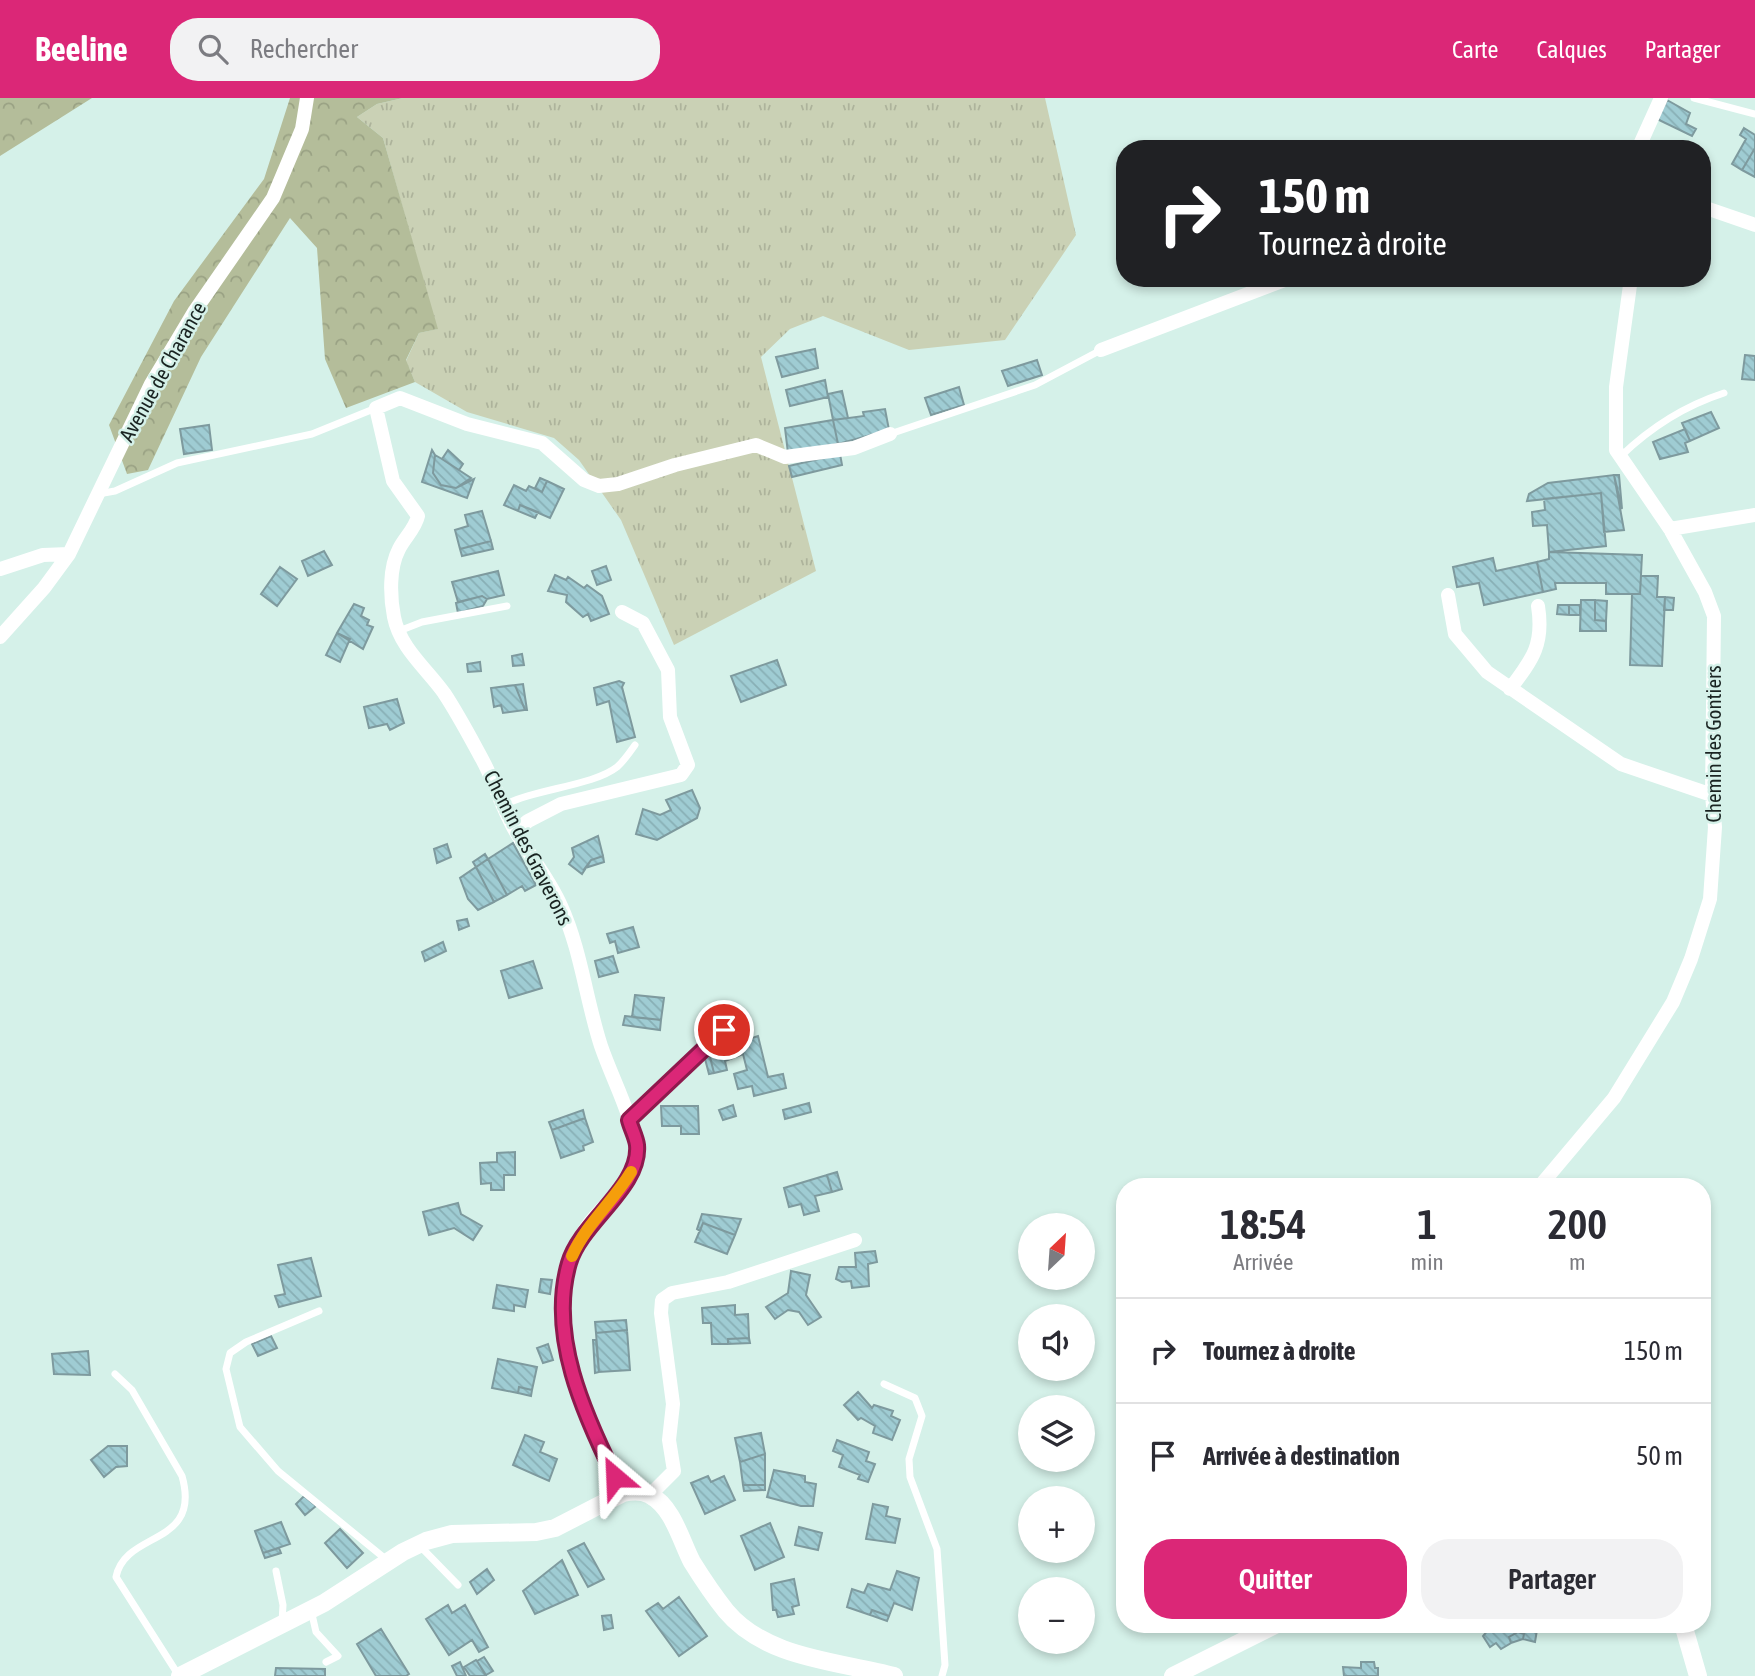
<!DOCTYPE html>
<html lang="fr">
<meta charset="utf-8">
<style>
:root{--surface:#fff;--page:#f2f2f3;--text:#2b2b33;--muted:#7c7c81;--line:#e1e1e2;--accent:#db2777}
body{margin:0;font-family:"Asap Condensed",sans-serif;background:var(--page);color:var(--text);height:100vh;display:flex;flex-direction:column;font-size:26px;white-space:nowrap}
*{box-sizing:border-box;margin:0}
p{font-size:23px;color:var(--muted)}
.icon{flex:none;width:38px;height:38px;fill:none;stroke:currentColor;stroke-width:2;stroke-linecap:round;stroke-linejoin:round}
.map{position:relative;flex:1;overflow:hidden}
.panel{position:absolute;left:1116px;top:1080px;width:595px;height:455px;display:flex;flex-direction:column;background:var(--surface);border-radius:28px;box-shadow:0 4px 10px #0003}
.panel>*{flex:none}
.banner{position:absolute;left:1116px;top:42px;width:595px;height:147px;border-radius:28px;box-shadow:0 4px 10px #0003;background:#202124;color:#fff;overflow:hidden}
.needle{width:46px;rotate:25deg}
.fabs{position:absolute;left:1018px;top:1115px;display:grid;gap:14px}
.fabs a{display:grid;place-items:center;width:77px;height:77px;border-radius:50%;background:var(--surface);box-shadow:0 4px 10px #0003;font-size:35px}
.pin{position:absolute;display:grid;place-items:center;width:60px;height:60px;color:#fff;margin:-30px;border:4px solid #fff;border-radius:50%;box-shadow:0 2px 7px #0007}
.me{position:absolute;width:77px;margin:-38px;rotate:334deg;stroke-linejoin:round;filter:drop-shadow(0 0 5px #0008)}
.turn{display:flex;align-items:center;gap:24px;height:147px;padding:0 28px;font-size:32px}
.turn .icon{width:91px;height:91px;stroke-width:2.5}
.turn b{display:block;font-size:49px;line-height:60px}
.eta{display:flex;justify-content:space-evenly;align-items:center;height:119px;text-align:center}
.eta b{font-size:42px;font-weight:600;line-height:49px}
.button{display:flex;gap:14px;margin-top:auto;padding:14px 28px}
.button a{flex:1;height:80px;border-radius:28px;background:var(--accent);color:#fff;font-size:28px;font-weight:600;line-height:80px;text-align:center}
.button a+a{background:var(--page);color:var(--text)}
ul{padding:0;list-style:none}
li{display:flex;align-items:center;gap:21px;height:105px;padding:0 28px;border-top:2px solid var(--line)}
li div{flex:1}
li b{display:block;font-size:26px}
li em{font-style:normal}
header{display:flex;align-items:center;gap:42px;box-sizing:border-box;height:98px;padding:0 35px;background:var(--accent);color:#fff}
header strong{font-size:33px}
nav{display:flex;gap:38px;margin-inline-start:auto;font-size:24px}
.search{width:490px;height:63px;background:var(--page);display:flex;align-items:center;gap:18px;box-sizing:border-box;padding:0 24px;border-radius:28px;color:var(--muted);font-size:26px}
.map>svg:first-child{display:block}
</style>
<header>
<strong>Beeline</strong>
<div class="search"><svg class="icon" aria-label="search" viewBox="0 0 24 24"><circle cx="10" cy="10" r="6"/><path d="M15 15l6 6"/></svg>Rechercher</div>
<nav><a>Carte</a><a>Calques</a><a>Partager</a></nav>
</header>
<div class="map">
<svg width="1755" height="1578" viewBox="0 0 1755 1578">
<defs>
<pattern id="grass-tufts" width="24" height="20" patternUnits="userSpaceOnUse" patternTransform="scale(1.75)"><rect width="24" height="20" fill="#cad1b5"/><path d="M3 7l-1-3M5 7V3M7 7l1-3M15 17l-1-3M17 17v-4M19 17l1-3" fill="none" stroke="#adb39b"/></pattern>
<pattern id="forest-crowns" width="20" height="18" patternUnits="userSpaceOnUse" patternTransform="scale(1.75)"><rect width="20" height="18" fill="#b4bd9a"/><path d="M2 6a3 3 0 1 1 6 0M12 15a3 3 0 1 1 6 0" fill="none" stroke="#9aa284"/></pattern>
<pattern id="building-back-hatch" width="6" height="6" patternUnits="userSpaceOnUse" patternTransform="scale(1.75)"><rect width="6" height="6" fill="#9fccd3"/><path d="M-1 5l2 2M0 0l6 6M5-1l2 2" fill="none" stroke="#88afb5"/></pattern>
</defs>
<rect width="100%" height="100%" fill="#d5f1e9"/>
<path fill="url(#grass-tufts)" d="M403,0H1045L1076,137L1005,242L909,252L823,218L790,231L761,259L816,473L674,547L621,422L579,362L554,340L467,314L415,284L406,263L419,235L437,231L383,40L357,19L377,6Z"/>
<path fill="url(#forest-crowns)" d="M0,0H92L0,58Z
M290,0H403L377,6L357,19L383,40L438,231L419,235L406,262L415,284L346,310L325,261L317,150L290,120L201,259L148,372L127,376L109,327L174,203L264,81Z"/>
<path fill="url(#building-back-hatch)" stroke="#7e9a9e" stroke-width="2" d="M1667,2L1690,15L1686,26L1696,31L1692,38L1657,21Z
M1744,30L1755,37V50L1742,72L1732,66L1746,41L1740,37Z
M1755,50V79L1742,72Z
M815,251L818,270L782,279L776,259Z
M1745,257L1755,258V282L1742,281Z
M1037,262L1042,277L1008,288L1002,273Z
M825,282L828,299L790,308L786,292Z
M959,289L964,307L931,317L925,300Z
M842,293L848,320L833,322L828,296Z
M885,311L889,332L838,346L833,322L864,318L863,314Z
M1711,314L1719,330L1690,343L1682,325Z
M833,322L838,346L788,355L785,330Z
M209,327L212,352L184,356L180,331Z
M1685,331L1690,343L1685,345L1688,354L1660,361L1653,344Z
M432,352L435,357L433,375L441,387L456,390L474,381L467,400L422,384Z
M448,352L463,366L459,372L442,361Z
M840,356L842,367L792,379L789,368Z
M435,357L442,361L471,380L456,390L441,387L433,375Z
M1614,377H1619L1622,411Z
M1614,377L1624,432L1604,434L1601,395L1527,403L1529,396L1548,385Z
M540,380L547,383L542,394L535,390Z
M547,383L564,391L550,420L520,407L518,413L504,407L514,387L526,393L529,388L542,394Z
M1601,395L1606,448L1549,454L1547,427L1533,428L1532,414L1545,412L1544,401Z
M520,407L538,414L535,420L518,413Z
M482,413L491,443L460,451L455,432L468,428L465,417Z
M491,443L493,451L462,458L460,451Z
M324,453L332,467L308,478L302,463Z
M1549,454L1642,457L1640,496H1606V485H1555L1556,491L1543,494L1537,464L1549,461Z
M1493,460L1496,473L1537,464L1543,494L1484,507L1479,485L1457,489L1453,469Z
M606,468L611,482L597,487L592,473Z
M280,469L297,481L277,508L261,496Z
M498,473L504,497L487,501L482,498L458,504L452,484Z
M555,477L566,482L568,479L584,490L587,487L602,498L609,516L591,523L588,516L583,519L566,504L567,497L548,493Z
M1641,478H1658L1657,499H1665L1662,568L1630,567L1632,496H1640Z
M482,498L487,501L483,508L458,515L456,505Z
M1665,499L1674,500L1673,512H1664Z
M1581,502H1595V522L1606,523V533H1580Z
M1595,502L1607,503L1606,523L1595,522Z
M354,506L364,510L361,518L369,522L367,527L373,529L363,551L337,535Z
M1558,507H1569V517L1557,516Z
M1569,507H1580V517H1569Z
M337,535L350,541L340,564L326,557Z
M522,556L524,567L513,568L512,558Z
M777,562L786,587L741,604L731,578Z
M480,564L481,573L468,574L467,566Z
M619,583L624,585L622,589L635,639L617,644L609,603L597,607L594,590Z
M523,586L527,612H525L515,587Z
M515,587L525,612L503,615L501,607L494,609L491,590Z
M397,601L404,625L390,632L387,626L369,630L364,609Z
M692,692L700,710L697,720L657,742L636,736L643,711L660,717L671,712L666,702Z
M598,738L603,758L591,762L582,776L569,766L574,759L572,750Z
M513,745L536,787L525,793L522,788L507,797L488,761Z
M447,746L451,759L437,765L434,751Z
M485,756L488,761L476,769L473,764Z
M603,758L604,764L585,770L591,762Z
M488,761L507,797L494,804L476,769Z
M476,769L494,804L478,812L468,801L460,780Z
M467,821L469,828L459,832L457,823Z
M633,829L639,849L618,855L615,843L610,845L607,836Z
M443,844L446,853L425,863L422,854Z
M613,858L618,874L599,879L595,863Z
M533,863L542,890L509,900L501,873Z
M635,897L664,900L661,922L632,919Z
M625,918L661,922L660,932L623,927Z
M744,937L746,942L758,938L768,979L783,976L786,990L754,998L752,988L738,991L734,976L747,972L743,956L725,963L727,972L714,975L709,955L735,945L734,940Z
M709,955L714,975L709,976L704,957Z
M809,1005L811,1014L785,1021L783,1012Z
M733,1007L736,1018L723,1022L719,1012Z
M661,1008H698L699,1036H681V1028H662Z
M583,1012L585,1020L552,1032L549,1024Z
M585,1020L593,1044L583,1048L584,1052L561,1060L552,1032Z
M515,1054V1077H504V1092H491V1085L481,1086L480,1065L497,1064V1055Z
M837,1074L842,1091L832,1094L827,1077Z
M827,1077L832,1094L815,1098L819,1113L804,1117L801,1106L789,1109L784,1090Z
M458,1105L461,1116L482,1128L473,1142L454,1130L429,1137L423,1114Z
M702,1116L741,1121L735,1137L703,1125L700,1133L697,1131Z
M703,1125L735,1137L727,1156L695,1144Z
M875,1153L877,1164L868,1166L869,1188L852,1190L851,1183L842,1184L836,1181L839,1169H856L855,1155Z
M311,1160L321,1198L279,1209L275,1198L285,1196L278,1167Z
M791,1173L810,1177L806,1197L821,1219L808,1227L799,1214L788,1212L775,1221L766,1209L788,1195Z
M541,1181L552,1182L550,1196L539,1194Z
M497,1187L528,1192L525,1209L514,1207V1213L493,1210Z
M735,1207V1217L748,1216L749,1240L728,1241V1246H712L711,1225H703L702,1210Z
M626,1222L627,1232L596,1235L595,1224Z
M627,1232L630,1272L599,1274L596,1235Z
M271,1238L277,1250L258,1258L252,1246Z
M749,1240L750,1245L728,1246V1241Z
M593,1242H596L599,1274L595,1275Z
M548,1246L553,1262L543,1265L537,1250Z
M88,1253L90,1277L54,1276L52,1256Z
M498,1261L537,1269L532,1292L519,1289L518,1295L492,1290Z
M519,1289L532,1292L531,1298L518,1295Z
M858,1294L872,1310L874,1307L893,1313L891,1318L900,1322L892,1342L873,1335L875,1328L861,1320L858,1322L844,1307Z
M761,1335L765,1356L740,1364L735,1340Z
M525,1337L544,1344L540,1354L557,1361L549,1383L513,1367Z
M837,1342L869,1354L866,1363L875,1366L868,1384L858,1381L860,1377L839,1369L843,1357L833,1353Z
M108,1348H127V1368L116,1369L104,1379L91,1362Z
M765,1356V1387H743L740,1364Z
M774,1372L805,1378V1384L816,1386L813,1408H801L767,1399Z
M708,1378L711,1384L724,1378L735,1402L705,1416L691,1385Z
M743,1387H765V1392L744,1393Z
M304,1398L316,1408L305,1417L296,1406Z
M873,1406L888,1409L886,1418L900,1421L895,1445L866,1441Z
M281,1424L290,1446L263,1455L255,1433Z
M770,1425L784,1459L755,1472L741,1438Z
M799,1429L822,1435L818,1452L795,1447Z
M340,1431L363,1455L347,1470L325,1445Z
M584,1445L604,1481L588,1489L568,1453Z
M279,1450L281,1455L265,1460L263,1455Z
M562,1462L578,1497L535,1516L523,1493Z
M487,1471L494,1482L477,1496L470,1484Z
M897,1473L919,1480L912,1512L894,1505L889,1518L872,1512L870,1517L847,1509L852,1491L864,1495L868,1486L890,1492Z
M794,1481L799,1507L792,1509L794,1516L778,1519L776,1512H773L771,1486Z
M679,1499L707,1538L679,1558L646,1513L658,1505L663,1511Z
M448,1507L452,1515L465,1507L488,1549L479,1554L472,1542L449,1557L426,1521Z
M872,1512L889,1518L887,1523L870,1517Z
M611,1517L613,1530L604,1532L602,1518Z
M1493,1526H1538L1535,1544L1523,1541L1524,1536L1518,1534L1509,1539L1511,1545L1501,1551L1496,1545L1490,1549L1483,1538Z
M381,1531L409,1576L406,1578H376L357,1546Z
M1518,1534L1524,1536L1523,1541L1511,1545L1509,1539Z
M484,1559L493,1573L486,1577L477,1563Z
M476,1562L477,1563L486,1578H470L464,1569Z
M460,1564L466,1578H457L452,1568Z
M1361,1564H1374L1375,1570H1378V1578H1344L1343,1569L1361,1570Z
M276,1570L325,1571V1578H275Z"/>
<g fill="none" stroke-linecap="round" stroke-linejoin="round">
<path stroke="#fff" stroke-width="7" d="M1694,0L1755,16
M890,336L1035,287L1101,252
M1621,358C1651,329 1684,308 1724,295
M98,396L115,393L177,365L312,336L376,310
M399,533L422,524L507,508
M502,708C533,691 593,688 617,669C624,663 630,654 635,647
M629,1021L724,932L735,929
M319,1213L246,1244L230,1255L226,1271L240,1329L278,1373L388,1463
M115,1276L132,1292L182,1378C202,1449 125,1432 116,1479L179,1578
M884,1286L915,1300L922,1318L909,1361L910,1379L937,1451L945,1567L942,1578
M419,1447L458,1487
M276,1473L283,1507L282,1524
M311,1512L316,1534L338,1558L326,1564"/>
<path stroke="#fff" stroke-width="14" d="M1638,51L1661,0
M1703,109L1755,127
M1101,252L1290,180
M1670,431L1755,417
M0,471L43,457L69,456
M1448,497L1455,536L1487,574L1621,666L1712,697
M0,539L44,490L69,456L151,286L194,214L273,100L302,31L307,0
M1510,591C1533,561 1544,546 1538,508
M516,733L528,723L561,706L681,677L688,667L670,619L668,572L643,525L622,514
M1540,1088L1614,1000L1673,904L1691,861L1710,801L1715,729L1712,697L1714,518L1705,494L1670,431L1616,352V289L1631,180
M623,1395C583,1322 533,1208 586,1130C603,1104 643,1081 636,1044C629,1011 612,980 601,948C586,902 581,852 561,808C549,780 528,756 513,729C501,707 494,683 482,661C470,639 458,616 444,595C427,571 400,550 394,519C390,498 389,470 399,451C405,439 415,431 418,418L393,383L376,310L400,300L467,326L542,345L584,382L599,388L618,386L675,367L756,347L785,359L854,350L890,336
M650,1397L674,1373L669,1342L673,1306L661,1215L662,1202L672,1195L728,1184L855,1142"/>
<path stroke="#fff" stroke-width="18" d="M1683,1526L1698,1578
M180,1578L324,1505L403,1454L426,1443L452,1436L536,1434L555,1430L623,1395C632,1393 641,1392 650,1397C673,1409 681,1443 692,1464C702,1480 714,1498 726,1513C766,1561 838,1563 894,1578
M1173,1578L1277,1526"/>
</g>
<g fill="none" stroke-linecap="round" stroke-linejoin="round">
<defs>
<path id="route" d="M615,1379C584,1316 548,1237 569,1165C581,1124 641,1089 637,1047C636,1039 631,1030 629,1022L724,932"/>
</defs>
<use href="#route" stroke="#8e194d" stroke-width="18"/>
<use href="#route" stroke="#db2777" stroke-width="12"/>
<path stroke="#f59e0b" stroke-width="12" d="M572,1158C587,1125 613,1104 631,1074"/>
</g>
<g text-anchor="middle" stroke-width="5" stroke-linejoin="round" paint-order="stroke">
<g font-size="21" fill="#192321" stroke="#d5f1e9">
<text transform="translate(163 274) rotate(-61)" y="7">Avenue de Charance</text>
<text transform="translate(1714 646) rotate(-90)" y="7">Chemin des Gontiers</text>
<text transform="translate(528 750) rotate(63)" y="7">Chemin des Graverons</text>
</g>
</g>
</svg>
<div class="fabs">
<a><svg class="needle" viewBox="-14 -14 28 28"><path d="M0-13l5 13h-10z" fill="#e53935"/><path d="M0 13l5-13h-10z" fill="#7c7c81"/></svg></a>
<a><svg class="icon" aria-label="sound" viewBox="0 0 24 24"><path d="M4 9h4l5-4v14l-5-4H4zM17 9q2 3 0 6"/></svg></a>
<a><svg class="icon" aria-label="layers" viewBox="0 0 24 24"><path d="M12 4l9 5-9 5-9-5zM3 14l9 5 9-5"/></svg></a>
<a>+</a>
<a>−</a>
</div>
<div class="pin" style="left:724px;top:932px;background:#d93025"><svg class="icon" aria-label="arrive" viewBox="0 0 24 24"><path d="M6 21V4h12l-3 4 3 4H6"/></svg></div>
<svg class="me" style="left:615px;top:1379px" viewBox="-20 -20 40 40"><path d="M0-17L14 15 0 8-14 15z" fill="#db2777" stroke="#fff" stroke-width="4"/></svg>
<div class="banner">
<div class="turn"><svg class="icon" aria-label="right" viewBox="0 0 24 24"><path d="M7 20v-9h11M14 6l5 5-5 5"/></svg><div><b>150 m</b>Tournez à droite</div></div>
</div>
<section class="panel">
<div class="eta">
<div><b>18:54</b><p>Arrivée</p></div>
<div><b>1</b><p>min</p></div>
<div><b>200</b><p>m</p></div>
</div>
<ul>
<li><svg class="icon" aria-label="right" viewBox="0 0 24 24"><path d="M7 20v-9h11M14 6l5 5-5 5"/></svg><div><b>Tournez à droite</b></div><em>150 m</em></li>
<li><svg class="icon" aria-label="arrive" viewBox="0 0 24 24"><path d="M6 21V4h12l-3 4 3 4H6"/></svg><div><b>Arrivée à destination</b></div><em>50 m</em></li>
</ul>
<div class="button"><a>Quitter</a><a>Partager</a></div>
</section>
</div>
